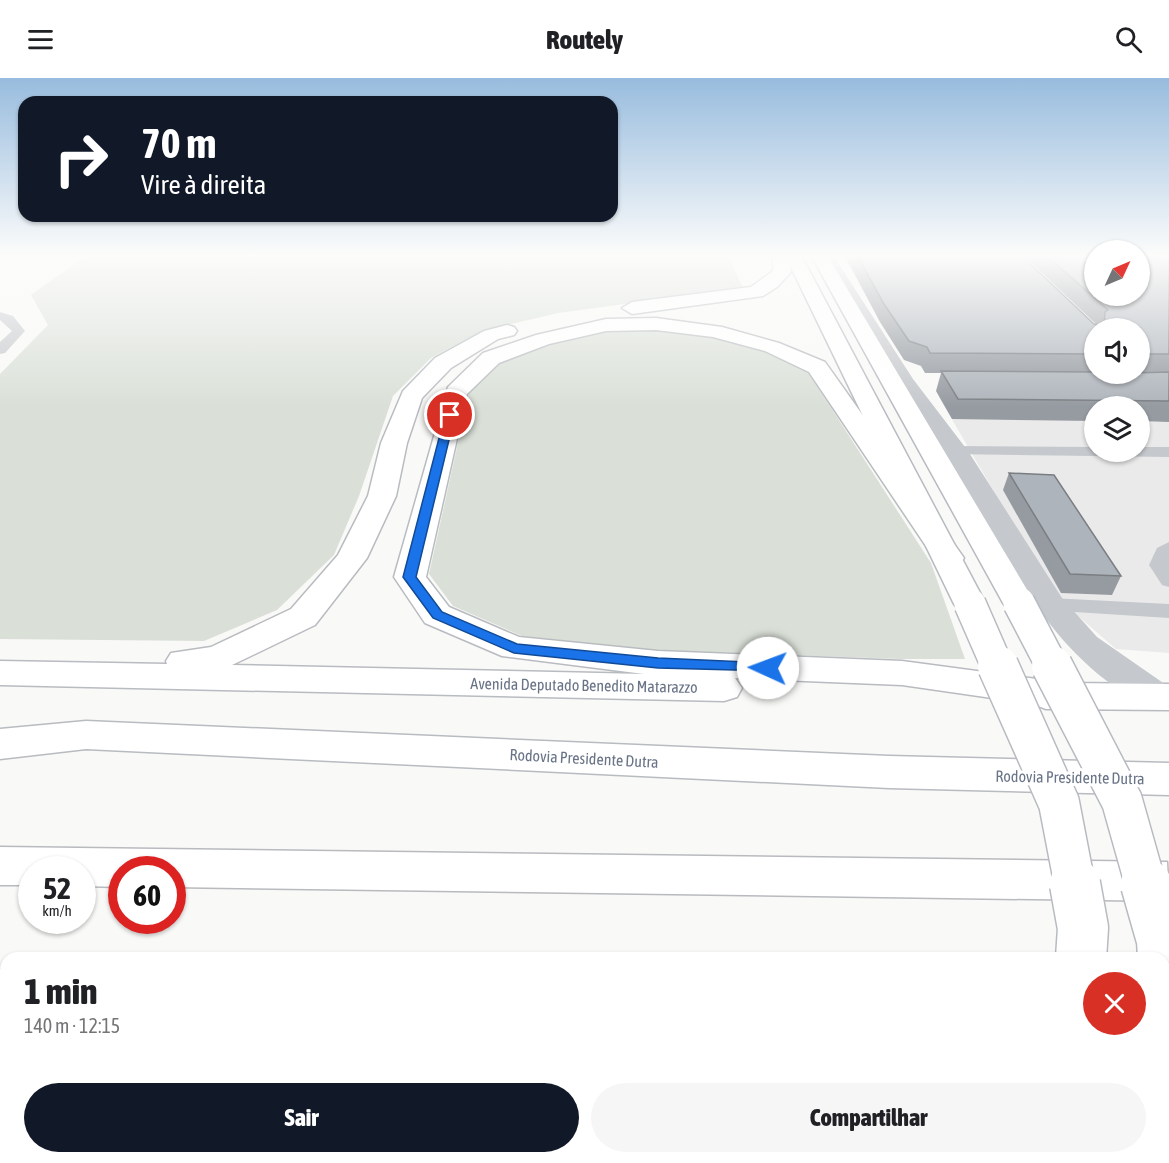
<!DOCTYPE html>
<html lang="pt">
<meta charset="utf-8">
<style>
:root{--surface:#fff;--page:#f6f6f6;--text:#202124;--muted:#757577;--accent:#111827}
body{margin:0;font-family:"Asap Condensed",sans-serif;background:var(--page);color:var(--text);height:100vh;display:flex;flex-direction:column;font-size:22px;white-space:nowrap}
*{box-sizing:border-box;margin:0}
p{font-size:20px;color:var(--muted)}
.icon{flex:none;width:33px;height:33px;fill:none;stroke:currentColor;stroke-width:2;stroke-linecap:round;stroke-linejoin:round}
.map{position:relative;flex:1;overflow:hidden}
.sheet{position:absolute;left:0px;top:874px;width:1170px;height:212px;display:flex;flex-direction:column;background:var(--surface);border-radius:18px 18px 0 0;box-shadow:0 2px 4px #0004}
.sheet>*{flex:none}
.hud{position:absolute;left:18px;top:18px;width:600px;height:126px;border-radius:18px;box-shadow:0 2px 4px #0004;background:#111827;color:#fff;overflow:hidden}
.needle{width:39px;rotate:46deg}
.controls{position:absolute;left:1084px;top:162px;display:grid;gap:12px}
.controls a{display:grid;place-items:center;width:66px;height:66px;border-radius:50%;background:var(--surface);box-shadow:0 2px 4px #0004;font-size:30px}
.speed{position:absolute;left:18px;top:778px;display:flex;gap:12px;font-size:30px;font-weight:700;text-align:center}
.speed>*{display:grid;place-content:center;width:78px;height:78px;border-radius:50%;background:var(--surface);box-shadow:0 2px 4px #0004;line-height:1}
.speed small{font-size:15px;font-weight:400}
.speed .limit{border:9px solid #d22;background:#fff;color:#111}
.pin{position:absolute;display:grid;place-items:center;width:51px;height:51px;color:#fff;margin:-26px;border:3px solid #fff;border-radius:50%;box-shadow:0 2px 6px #0007}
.me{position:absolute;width:66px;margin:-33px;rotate:272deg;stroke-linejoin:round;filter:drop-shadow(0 0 4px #0008)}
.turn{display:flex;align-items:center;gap:21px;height:126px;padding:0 24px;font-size:27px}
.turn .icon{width:78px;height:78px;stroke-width:2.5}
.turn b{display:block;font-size:42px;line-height:51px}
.round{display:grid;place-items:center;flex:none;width:63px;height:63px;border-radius:32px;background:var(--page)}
.summary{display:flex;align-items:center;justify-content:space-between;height:102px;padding:0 24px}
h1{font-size:36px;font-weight:800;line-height:45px}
.cta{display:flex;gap:12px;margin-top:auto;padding:12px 24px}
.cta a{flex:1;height:69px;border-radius:36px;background:var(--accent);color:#fff;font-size:24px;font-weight:800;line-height:69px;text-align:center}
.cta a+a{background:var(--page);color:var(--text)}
header{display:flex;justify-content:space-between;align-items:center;height:78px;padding:0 24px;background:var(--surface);font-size:27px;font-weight:800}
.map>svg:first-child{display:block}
</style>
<header><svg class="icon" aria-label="menu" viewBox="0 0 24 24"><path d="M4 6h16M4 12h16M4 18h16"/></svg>Routely<svg class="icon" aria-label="search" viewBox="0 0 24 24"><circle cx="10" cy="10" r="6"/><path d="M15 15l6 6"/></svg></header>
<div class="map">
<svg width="1169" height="1085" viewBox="0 0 1169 1085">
<rect width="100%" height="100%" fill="#f9f9f7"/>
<path fill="#eaeaea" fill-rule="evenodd" d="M949,314L1169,316V575L1116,571L1054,517L939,319ZM1095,328H1140V374H1095Z"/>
<path fill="#dae0d8" d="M87,177H728L743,210L558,235L482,253L431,280L393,318L359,418L334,477L277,532L204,563L0,561V296L48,247L31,217Z
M656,251L711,257L765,273L806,291L931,485L965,581H899L658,572L522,558L453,528L429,496L469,315L501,283L550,265L609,252Z"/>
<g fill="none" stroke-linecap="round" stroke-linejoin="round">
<defs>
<path id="secondary" d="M785,177H801L986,526L981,533L970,536L959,533L954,526Z
M811,177H827L1035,525L1030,532L1019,535L1008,532L1003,525Z
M1027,1080H1083L1082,1085H1026Z"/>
<path id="primary" d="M773,177H789L791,194L777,209L763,218L632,236L622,230L632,224L751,209L773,193Z
M656,240L722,249L779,265L825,284L964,480L960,486L949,489L938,486L809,294L765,273L713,259L656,252L606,253L549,266L499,285L467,316L426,499L449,529L519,559L658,573L902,583L1067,605L1169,606V632L1046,631L1033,626L902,607L735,600L742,610L737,619L724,623L0,607V583L167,586L166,583L171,575L211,569L291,531L338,477L368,418L381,365L403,313L435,280L484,253L507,247L514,249L517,253L514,257L498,261L451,290L422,320L407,365L396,418L367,480L315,547L232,587L644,596L502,578L425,545L394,499L448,309L483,275L536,257L606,241Z
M86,643L889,678L1169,685V717L889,710L86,671L0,681V651Z"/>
<path id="motorway" d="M0,769L1167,784L1169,823L172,809V792H122V809L82,808V792H32V807H0Z
M0,892H6V940H0Z
M0,970H6V1022H0Z"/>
</defs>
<use href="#secondary" stroke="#b7bbc1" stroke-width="3"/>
<use href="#primary" stroke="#b8bbc0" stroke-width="3"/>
<use href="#motorway" stroke="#b8babe" stroke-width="3"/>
<path fill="#c5c8cc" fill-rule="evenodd" d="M0,234L13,238L25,253L5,275L0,276V264L12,253L0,242Z
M955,368L1095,369V374H1140V369H1169V379L949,376L947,373Z
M1169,464V509L1162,507L1149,487L1157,470Z
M1050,520L1169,526V540L1043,532L1040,527L1043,522Z"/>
<path fill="#c5c8cc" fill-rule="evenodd" d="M817,177H833L913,301L968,373L1062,520L1097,559L1169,609V629C1151,634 1139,624 1124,615C1033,556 1000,459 942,373C927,350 909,329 894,306C866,265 841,220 817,177Z"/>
<use href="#secondary" fill="#fff" fill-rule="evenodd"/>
<use href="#primary" fill="#fff" fill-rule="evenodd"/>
<use href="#motorway" fill="#fff" fill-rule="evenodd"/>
<defs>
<path id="secondary-bridge-far2" d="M1019,525L1053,590
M970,526L998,590"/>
<path id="secondary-bridge-far1" d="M998,588L1059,725L1075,808
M1052,588L1122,723L1146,808"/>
<path id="secondary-bridge" d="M1075,806L1083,850L1081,880
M1146,806L1162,862L1163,880
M1164,922L1168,1040L1164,1071"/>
</defs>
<use href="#secondary-bridge-far2" stroke="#b7bbc1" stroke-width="34" stroke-linecap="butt"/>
<use href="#secondary-bridge-far1" stroke="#b7bbc1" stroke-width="43" stroke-linecap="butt"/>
<use href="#secondary-bridge" stroke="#b7bbc1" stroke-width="53" stroke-linecap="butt"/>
<use href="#secondary-bridge-far2" stroke="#fff" stroke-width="31"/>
<use href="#secondary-bridge-far1" stroke="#fff" stroke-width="40"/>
<use href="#secondary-bridge" stroke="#fff" stroke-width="50"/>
</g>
<path fill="#969ba1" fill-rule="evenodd" d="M843,177H1021L1094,246L1097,247L1023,177H1169V344L1140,343V328H1095V343L952,341L936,313L941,295H925L921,288L904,282L880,244L847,182ZM1095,250H1140V296H1095Z
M1009,395L1121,498L1112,517L1061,515L1003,412Z"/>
<path fill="#aeb4bb" stroke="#7a7e83" stroke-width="1.5" d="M857,177H1021L1094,246L1104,248L1105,234L1108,232L1046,177H1095V218H1140V177H1169V276H1140V250H1095V276L930,275L927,269L909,263L884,226Z
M941,293L1095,294V296L1169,294V323L958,321Z
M1009,395L1054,397L1121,498L1070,496Z"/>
<linearGradient id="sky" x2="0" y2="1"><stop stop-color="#98bcde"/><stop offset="0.54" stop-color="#fcfcfb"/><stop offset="1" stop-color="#fcfcfb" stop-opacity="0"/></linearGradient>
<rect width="1169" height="329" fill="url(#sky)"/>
<path fill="#1a73e8" stroke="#114b97" stroke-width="1.5" d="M450,334L455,337L416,499L442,534L517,566L658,580L768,585L776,590L774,593L658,590L514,575L433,540L403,499L445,337Z"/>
<g text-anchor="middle" stroke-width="6" stroke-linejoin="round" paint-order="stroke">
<g font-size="16" fill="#697487" stroke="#fff">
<text transform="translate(584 607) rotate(1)" y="6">Avenida Deputado Benedito Matarazzo</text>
<text transform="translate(584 680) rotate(3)" y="6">Rodovia Presidente Dutra</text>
<text transform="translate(1070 699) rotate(1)" y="6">Rodovia Presidente Dutra</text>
</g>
</g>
</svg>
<div class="controls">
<a><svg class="needle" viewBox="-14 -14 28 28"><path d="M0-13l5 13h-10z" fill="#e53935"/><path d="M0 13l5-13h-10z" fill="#757577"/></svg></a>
<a><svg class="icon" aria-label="sound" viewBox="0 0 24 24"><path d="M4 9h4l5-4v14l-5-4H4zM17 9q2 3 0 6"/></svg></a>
<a><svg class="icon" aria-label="layers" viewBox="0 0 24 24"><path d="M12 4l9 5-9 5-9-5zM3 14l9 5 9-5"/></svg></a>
</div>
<div class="speed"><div>52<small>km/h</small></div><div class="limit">60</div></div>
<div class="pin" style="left:450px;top:337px;background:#d93025"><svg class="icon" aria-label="arrive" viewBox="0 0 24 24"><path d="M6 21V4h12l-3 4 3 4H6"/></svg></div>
<svg class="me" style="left:768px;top:590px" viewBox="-20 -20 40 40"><circle r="19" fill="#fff"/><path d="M0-13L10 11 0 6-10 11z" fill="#1a73e8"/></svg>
<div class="hud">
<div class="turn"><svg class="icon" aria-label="right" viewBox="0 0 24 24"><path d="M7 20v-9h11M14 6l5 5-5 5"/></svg><div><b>70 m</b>Vire à direita</div></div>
</div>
<section class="sheet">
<div class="summary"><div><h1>1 min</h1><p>140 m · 12:15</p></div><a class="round" style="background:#d93025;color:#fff"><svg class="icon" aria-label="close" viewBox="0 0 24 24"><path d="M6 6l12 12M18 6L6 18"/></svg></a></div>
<div class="cta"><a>Sair</a><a>Compartilhar</a></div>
</section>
</div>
